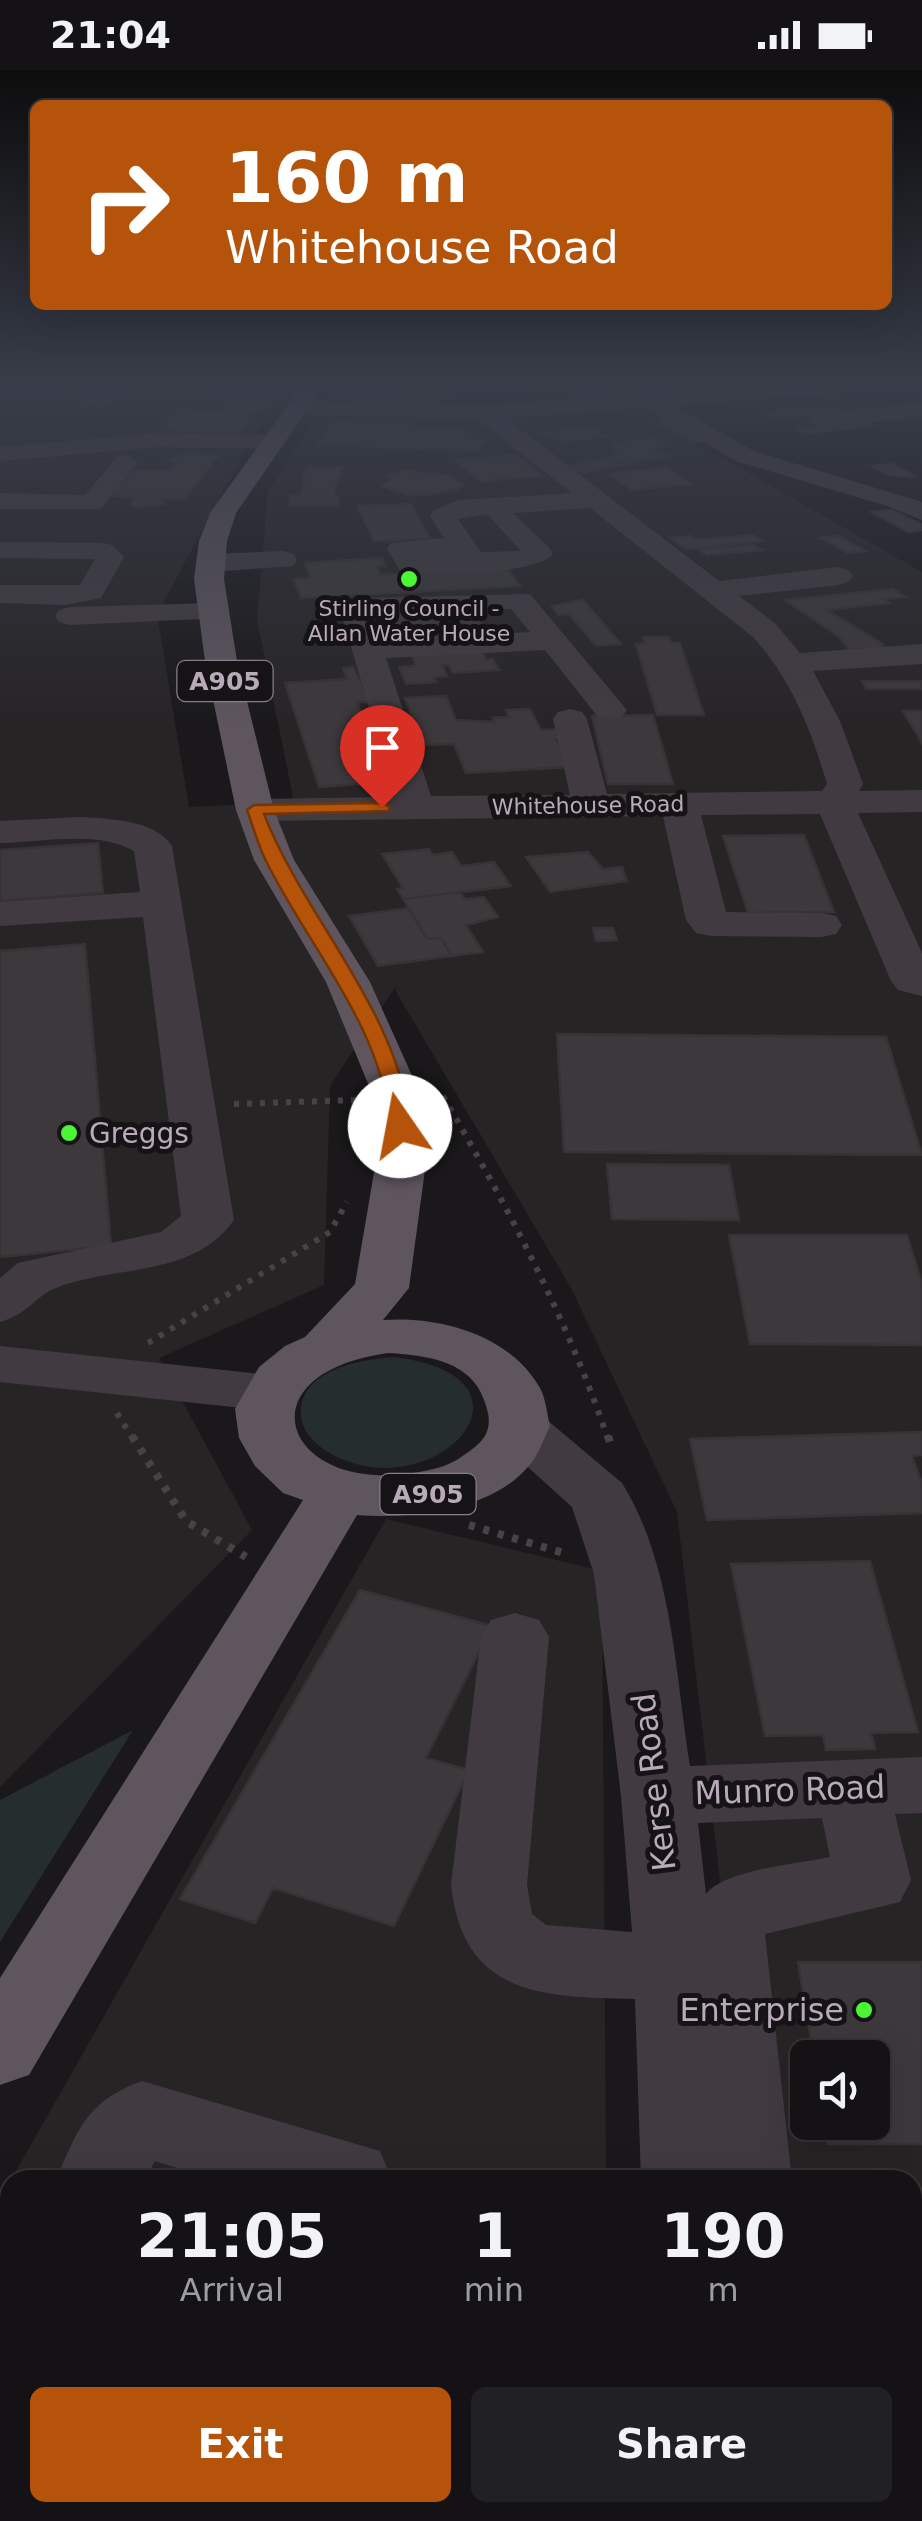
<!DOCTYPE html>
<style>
:root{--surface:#141214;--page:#212022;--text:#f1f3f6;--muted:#9d9ea0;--line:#333234;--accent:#b45309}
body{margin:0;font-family:"DejaVu Sans",sans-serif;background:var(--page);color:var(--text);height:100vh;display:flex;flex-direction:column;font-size:38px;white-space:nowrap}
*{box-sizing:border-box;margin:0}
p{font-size:32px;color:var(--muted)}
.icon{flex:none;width:55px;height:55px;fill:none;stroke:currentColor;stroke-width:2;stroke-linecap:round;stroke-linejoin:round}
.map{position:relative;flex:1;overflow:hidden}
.sheet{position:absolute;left:0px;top:2100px;width:922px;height:352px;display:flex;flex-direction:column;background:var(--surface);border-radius:30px 30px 0 0;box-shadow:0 10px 40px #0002,0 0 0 2px var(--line)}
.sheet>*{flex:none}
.top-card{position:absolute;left:30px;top:30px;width:862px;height:210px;border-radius:15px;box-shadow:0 10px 40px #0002,0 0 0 2px var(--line);background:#b45309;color:#fff;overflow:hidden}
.tools{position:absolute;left:790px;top:1970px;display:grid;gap:20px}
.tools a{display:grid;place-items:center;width:100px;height:100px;border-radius:15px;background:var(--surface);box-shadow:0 10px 40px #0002,0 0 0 2px var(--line);font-size:50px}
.pin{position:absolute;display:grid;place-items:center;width:85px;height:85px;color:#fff;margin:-102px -42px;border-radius:50% 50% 50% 0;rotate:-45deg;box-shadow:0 0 10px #0007}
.pin .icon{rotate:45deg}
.me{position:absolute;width:110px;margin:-55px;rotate:348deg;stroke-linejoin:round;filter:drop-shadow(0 0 8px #0008)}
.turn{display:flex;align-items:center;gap:35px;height:210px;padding:0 30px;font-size:45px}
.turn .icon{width:130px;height:130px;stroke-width:2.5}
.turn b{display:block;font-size:70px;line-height:85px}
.eta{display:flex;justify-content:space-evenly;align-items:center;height:170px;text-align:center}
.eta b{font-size:60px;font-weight:700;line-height:70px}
.action{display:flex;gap:20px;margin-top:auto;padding:20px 30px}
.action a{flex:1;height:115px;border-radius:15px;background:var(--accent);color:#fff;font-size:40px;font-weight:700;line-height:115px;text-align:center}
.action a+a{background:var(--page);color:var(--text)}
.status{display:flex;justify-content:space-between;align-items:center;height:70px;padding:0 50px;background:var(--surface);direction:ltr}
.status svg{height:28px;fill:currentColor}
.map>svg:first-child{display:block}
</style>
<div class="status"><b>21:04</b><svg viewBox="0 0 49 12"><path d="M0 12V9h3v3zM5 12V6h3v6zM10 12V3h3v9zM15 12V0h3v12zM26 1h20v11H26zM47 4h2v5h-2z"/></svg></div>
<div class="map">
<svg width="922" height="2451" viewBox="0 0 922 2451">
<rect width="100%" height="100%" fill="#1a181a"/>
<path fill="#272426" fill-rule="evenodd" d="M0,314H294L251,370L157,544L189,737L294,732L257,549L268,422L318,344L632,337L922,502V2451H796L795,2443L912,2442V2110H755L677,1442L571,1218L395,920L403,918L394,919L330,1016L324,1215L159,1288L252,1460L0,1717ZM808,1988H872V2052H808Z
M338,314H409L368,333L326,329Z
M386,1449L602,1501L606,2110H11Z
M10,2112V2442L607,2443V2451H0V2130Z"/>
<path fill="#262d2f" d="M394,1287C555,1307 437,1439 333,1385C318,1376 303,1365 301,1346C297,1300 362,1289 394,1287Z
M133,1660L0,1872V1730Z"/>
<path fill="#3c383b" stroke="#363235" stroke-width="2.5" d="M151,314L248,325H275L263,342L240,341L251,343L239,362L160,360L176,341L226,342L233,333L92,315Z
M415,314L461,318L418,339L372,333Z
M484,314H587L576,321Z
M69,319L127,327L104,335L45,327Z
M832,336L840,340L811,345L772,346L765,342Z
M665,349L705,371L692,373L653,350Z
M334,350L415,352L411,359L473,361L469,369L484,370L478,381L316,375Z
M865,352L874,356L805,363L797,359Z
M592,358L606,367L563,371L536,363Z
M656,368L668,375L649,378L671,386L624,394L606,387L624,384L614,381L619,380L608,375L615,374L610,373Z
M184,384L219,385L184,429L158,428L164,434L136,437L130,435L137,427L110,426L134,400L170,401L177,393L167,390Z
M514,385L542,406L481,411L455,390Z
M604,388L620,395L584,403L568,396Z
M893,394L909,403H905L916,407L889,405L873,396Z
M306,397H343L333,426H339L338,436H288L290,426H301Z
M667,398L691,414L631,420L609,404Z
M406,401L446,405L463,414L459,419L429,425H407L382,416L392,408L383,406Z
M411,434L430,468L374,471L357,436Z
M892,440L922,455V460L908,462L872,442Z
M752,465L762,471L686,479L670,468L691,466L697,470Z
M838,466L865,481L848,483L821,468Z
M754,475L762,480L707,485L700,480Z
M382,488L385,496H376L380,505L508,499L520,516L301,528L294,509L311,508L305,493Z
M893,519L906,527L883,529L889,533L827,540L881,573L885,579L849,580L839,567L785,530Z
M583,530L621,574L596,576L569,544L558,545L552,536Z
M474,540L489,570L387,575L376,544Z
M643,567H669L671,573H680L704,645H657L636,574H645Z
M482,581L486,590L493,589L499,600L453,603L449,595H442L447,606L434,607L436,612L406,614L399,597L416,596L412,585Z
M353,597L371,632H357L389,712L319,717L285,613L347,609L343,598Z
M862,611H922V619H866Z
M446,626L456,650L495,652L493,648L509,647L506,640L530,639L541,660L564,659L569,668L556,669L570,697L466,703L454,674L423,675L405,628Z
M903,641H922V673Z
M653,645L673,714H608L592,646Z
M804,765L834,842L748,843L723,766Z
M98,773L103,823L0,831V780Z
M429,779L433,785L452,782L461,796L494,792L511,816L403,829L397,819L403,818L382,784Z
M588,782L603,799L622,797L627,811L550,822L526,787Z
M460,822L465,829L484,827L498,847L466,855L483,882L452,886L441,868L427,869L403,829Z
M409,838L427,869L441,868L452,886L378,896L349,846Z
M593,858H613L617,870L596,871Z
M85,874L111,1176L0,1187V881Z
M557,964L886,967L922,1085L564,1082Z
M607,1094L729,1095L739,1150L612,1149Z
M729,1165H907L922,1214V1275L750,1274Z
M922,1362V1385L912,1386L922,1414V1443L707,1450L690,1369Z
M870,1491L918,1662L871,1663L875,1679L826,1680L823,1665L765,1666L731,1494Z
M360,1520L492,1556L426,1688L469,1700L394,1856L273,1818L255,1853L180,1829Z
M798,1892H922V2074H828L824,2052H872V1988H814Z"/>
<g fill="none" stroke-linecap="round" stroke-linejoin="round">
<path stroke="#484148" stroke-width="6" stroke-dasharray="5 8" stroke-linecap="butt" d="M443,1026C507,1136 567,1248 608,1369
M234,1034L356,1030
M148,1273L330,1162L347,1132
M117,1343L133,1369"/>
<path stroke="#484148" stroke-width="8" stroke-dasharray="6 9" stroke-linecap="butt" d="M132,1366L186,1451L246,1487
M608,1366L612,1379
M469,1455L567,1484"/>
<path fill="#413b41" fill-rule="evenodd" d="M782,314H878L867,321L673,335L754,381L922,432V450L887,436L736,391L644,338L506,348L719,511L838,497L848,500L853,506L848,512L838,515L739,526L775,553L800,583L922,574V594L813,601L840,651L863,714L859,721L922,720V742L858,743L922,883V926L898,920L891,911L820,744L701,745L726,842L821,843L836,846L842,855L836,864L821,867L711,866L696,863L686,850L663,746L255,751L242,748L236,740L242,732L255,729L395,727L341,542L345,536L367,528L530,524L627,640L622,647H598L545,580L386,588L431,726L570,725L553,649L558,642L570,639L582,642L587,649L607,724L822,721L827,714C811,659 791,609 753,567L590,438L513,443L549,478L553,484C538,504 426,508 401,502L387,479L391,473L444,468L430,446L434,440L459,430L572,423L478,350L294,345L283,338L294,331L484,336ZM487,444L521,481L481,482L458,449ZM511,539L530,562L380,570L372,546Z
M922,333V347L818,357L806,350L818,343Z
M158,363L271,365L283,372L271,379L158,377L0,391V377Z
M126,385L138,392L101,439H0V423L85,425L117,387Z
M0,472L102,473L112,475L124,487L101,528L66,535L0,533V515H80L95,489L0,488Z
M283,481L293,484L297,490L293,496L211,502L201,499L197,493L201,487L211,484Z
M213,533L224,536L228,542L224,548L70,555L59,552L55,546L59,540L70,537Z
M80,747C109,749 154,749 172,776L234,1150C194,1207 118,1195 58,1217C36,1225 27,1245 0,1252V1208L18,1193L161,1162L181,1146L143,847L0,856V832L140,822L134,781C98,760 41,772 0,773V751Z
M0,1276L270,1305L291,1310L299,1323L291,1336L270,1341L0,1312Z
M519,1338L540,1344L622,1413C673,1495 675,1604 690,1696L922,1687V1743L895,1744L911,1810L900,1832L765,1864L792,2110H641L635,1929C542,1927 463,1926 451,1815L481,1567L491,1550L515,1543L539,1550L549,1567L527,1815L532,1844L546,1855L632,1862L621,1726L594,1504L572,1437L498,1370L489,1357L498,1344ZM822,1748L830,1787C799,1794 725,1799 706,1824L698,1753Z
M142,2011L380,2081L392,2110H216L155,2091L145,2110H56C78,2059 87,2031 142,2011Z
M10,2223V2329L0,2334V2227Z
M0,2339L10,2343V2441L0,2437Z
M87,2442H203L207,2451H90Z
M368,2442H467L466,2451H366Z
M661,2442H760L763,2451H663Z"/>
<path fill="#5e555e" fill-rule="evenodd" d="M303,314H325L236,443L227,471L224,509L237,591L274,740L294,790L370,912L422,1028L427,1085L409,1218L383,1250C441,1246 510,1265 540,1318C546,1329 547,1344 550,1356C543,1370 538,1387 527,1398C488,1442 411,1449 357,1445L29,2005L0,2015V1908L303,1430L283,1423L255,1396L239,1368L235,1339L259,1297L285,1276L305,1267L355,1214L377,1085L374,1028L326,912L254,790L236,740L205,591L194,509L199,471L210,443ZM388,1283C433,1286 478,1292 488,1343C492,1365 480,1374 464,1385C447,1398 427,1401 407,1404C282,1420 242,1303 388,1283Z"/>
</g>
<linearGradient id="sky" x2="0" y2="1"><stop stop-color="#0e0d0e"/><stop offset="0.48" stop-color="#383d49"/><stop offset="1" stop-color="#383d49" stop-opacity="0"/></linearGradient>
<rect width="922" height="657" fill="url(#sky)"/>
<path fill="#b45309" stroke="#753606" stroke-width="2.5" d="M382,733L390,737L388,741L264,744C305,849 399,941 410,1056L400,1063L390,1056C382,956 309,878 266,791C258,775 253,756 247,740L254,735Z"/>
<g fill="#4bf634" stroke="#151315" stroke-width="4">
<circle cx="409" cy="509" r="10"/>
<circle cx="69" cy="1063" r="10"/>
<circle cx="864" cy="1940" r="10"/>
</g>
<g text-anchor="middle" stroke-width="10" stroke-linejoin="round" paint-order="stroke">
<g font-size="22" fill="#b9aaba" stroke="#151315">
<text x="409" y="546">Stirling Council -<tspan x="409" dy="25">Allan Water House</tspan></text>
</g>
<g font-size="22" fill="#b9aaba" stroke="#151315">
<text transform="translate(588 735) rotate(-1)" y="8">Whitehouse Road</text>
</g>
<g fill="#151315" stroke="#887d88" stroke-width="2.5">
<rect x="177.5" y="591" width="95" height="40" rx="8"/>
<rect x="380.5" y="1404" width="95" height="40" rx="8"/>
</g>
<g font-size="25" font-weight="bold" fill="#b9aaba">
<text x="225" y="620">A905</text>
<text x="428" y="1433">A905</text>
</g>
<g font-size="28" fill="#b9aaba" stroke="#151315" text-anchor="start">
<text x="89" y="1073">Greggs</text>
</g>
<g font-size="32" fill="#b9aaba" stroke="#151315">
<text transform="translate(654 1712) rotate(-97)" y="11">Kerse Road</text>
<text transform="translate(790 1720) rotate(-2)" y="11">Munro Road</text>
</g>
<g font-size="32" fill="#b9aaba" stroke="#151315" text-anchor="end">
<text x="844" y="1951">Enterprise</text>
</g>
</g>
</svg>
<div class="tools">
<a><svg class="icon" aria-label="sound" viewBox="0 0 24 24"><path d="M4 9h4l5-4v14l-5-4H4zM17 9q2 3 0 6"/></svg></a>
</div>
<div class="pin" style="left:382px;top:737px;background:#d93025"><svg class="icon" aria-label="arrive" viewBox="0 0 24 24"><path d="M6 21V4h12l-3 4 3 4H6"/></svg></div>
<svg class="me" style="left:400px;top:1056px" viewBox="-20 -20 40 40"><circle r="19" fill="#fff"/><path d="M0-13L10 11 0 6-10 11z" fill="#b45309"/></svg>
<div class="top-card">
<div class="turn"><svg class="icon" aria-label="right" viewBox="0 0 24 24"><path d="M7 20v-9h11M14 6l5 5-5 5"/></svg><div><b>160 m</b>Whitehouse Road</div></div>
</div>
<section class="sheet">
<div class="eta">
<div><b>21:05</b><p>Arrival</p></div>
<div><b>1</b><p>min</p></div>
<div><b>190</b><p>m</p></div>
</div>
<div class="action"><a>Exit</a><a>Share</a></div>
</section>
</div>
